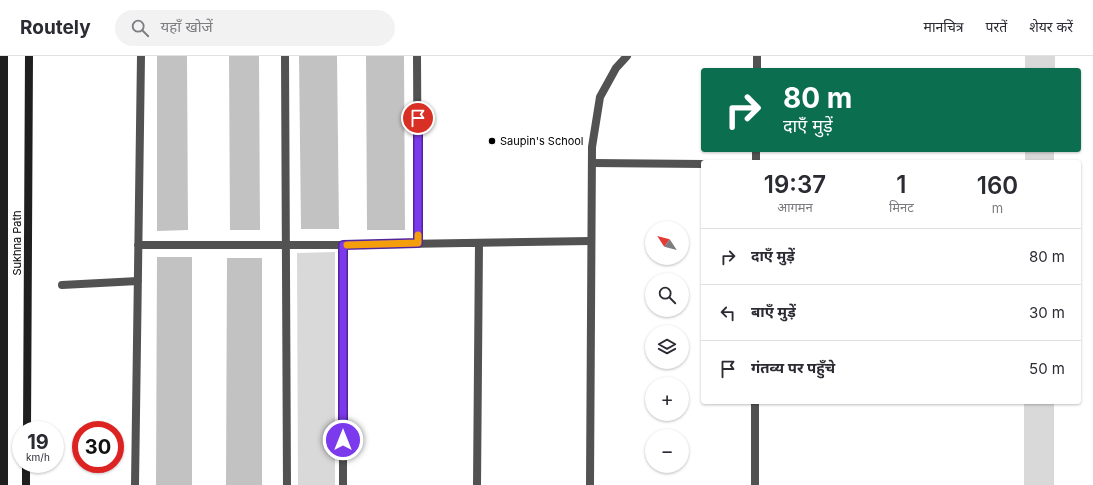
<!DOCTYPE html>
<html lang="hi">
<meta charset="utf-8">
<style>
:root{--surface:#fff;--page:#f2f2f3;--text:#2b2b33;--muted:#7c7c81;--line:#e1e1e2}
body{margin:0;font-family:Inter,"Noto Sans Devanagari",sans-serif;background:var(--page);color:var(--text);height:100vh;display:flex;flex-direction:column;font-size:15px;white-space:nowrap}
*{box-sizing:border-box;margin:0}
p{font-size:13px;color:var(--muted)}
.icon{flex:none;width:22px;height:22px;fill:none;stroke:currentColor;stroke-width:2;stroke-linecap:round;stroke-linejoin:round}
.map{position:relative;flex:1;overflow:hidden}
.sheet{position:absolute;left:701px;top:104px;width:380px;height:244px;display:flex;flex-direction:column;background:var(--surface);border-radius:4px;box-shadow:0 1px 3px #0004}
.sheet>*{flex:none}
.hud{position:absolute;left:701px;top:12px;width:380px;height:84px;border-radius:4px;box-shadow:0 1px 3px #0004;background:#0b6e4f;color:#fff;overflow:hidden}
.needle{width:26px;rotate:306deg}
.buttons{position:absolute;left:645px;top:165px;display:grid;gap:8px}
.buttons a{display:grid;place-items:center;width:44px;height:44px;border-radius:50%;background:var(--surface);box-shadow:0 1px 3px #0004;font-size:20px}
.speed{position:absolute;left:12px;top:365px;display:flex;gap:8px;font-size:20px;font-weight:700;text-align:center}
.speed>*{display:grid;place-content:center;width:52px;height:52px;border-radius:50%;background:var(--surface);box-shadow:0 1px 3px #0004;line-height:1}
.speed small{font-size:10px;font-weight:400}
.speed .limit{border:6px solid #d22;background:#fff;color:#111}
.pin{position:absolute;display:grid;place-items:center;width:34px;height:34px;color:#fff;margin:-17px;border:2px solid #fff;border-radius:50%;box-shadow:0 1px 4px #0007}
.me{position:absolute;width:44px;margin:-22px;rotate:0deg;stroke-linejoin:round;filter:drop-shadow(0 0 3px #0008)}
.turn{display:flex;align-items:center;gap:14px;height:84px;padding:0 16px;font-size:18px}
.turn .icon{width:52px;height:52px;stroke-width:2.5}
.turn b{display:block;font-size:28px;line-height:34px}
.eta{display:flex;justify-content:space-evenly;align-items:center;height:68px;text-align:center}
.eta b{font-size:24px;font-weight:600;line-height:28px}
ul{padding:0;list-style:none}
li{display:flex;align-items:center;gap:12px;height:56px;padding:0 16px;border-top:1px solid var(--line)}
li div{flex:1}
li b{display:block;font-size:15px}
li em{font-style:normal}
header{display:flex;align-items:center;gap:24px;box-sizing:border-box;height:56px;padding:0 20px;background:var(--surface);border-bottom:1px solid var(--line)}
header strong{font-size:19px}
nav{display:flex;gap:22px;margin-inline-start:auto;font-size:14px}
.search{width:280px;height:36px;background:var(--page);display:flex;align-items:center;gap:10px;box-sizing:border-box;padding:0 14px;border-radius:22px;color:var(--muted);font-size:15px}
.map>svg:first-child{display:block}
</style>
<header>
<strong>Routely</strong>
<div class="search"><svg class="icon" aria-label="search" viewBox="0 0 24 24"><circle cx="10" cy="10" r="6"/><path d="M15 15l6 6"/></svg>यहाँ खोजें</div>
<nav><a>मानचित्र</a><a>परतें</a><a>शेयर करें</a></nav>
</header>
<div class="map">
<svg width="1093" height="429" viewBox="0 0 1093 429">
<rect width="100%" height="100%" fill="#fff"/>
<path fill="#d9d9d9" d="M1025,0H1055V14H1025Z
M1025,94H1054V106H1025Z
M335,196V429H298L297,197Z
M1024,346H1054V429H1024Z"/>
<path fill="#c2c2c2" d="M157,0H187L188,174L157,175Z
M229,0H259L260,174H230Z
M299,0H337L339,173H301Z
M366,0H404L405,174H367Z
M157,201H192V429H156Z
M227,202H262V429H226Z"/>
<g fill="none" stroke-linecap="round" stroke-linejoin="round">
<path stroke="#525252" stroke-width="8" d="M757,14V0
M756,106V94
M592,107L703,108
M755,429V346"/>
<path stroke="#525252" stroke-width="8" d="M285,0L287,429
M417,0L418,187
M138,189H343L591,185
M62,229L138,225
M135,429L141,0
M343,429V189
M477,429L479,187"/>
<path stroke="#525252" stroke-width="8" d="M590,429L592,91L600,41L616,12L627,0"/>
<path stroke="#1f1f1f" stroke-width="8" d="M4,0V429
M27,374L29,0
M26,429V408"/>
</g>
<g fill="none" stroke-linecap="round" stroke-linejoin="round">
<defs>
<path id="route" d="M343,384V189L418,187V62"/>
</defs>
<use href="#route" stroke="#51269a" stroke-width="10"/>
<use href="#route" stroke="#7c3aed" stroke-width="7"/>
<path stroke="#f59e0b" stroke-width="7" d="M347,189L418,187V179"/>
</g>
<circle fill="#000" stroke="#fff" stroke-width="1.5" cx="492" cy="85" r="4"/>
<g text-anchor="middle" stroke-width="3" stroke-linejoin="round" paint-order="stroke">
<g font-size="11" fill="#000" stroke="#fff" text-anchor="start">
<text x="500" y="89">Saupin's School</text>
</g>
<g font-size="11" fill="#000" stroke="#fff">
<text transform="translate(17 187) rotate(-90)" y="4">Sukhna Path</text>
</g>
</g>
</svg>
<div class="buttons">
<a><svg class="needle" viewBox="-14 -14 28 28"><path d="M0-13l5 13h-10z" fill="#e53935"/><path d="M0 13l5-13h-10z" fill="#7c7c81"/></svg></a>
<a><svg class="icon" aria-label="search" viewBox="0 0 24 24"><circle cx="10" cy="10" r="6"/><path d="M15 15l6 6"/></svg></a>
<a><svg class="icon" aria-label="layers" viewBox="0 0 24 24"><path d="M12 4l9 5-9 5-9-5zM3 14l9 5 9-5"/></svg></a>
<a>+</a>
<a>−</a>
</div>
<div class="speed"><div>19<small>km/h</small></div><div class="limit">30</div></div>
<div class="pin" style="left:418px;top:62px;background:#d93025"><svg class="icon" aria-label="arrive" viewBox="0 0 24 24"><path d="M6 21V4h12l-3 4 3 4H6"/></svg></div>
<svg class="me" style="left:343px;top:384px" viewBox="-20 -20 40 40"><circle r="17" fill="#7c3aed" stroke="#fff" stroke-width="3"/><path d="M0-11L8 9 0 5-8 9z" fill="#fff"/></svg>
<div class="hud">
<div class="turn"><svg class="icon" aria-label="right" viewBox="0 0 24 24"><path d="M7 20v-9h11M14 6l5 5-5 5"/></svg><div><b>80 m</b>दाएँ मुड़ें</div></div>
</div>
<section class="sheet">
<div class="eta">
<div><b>19:37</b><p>आगमन</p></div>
<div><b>1</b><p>मिनट</p></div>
<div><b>160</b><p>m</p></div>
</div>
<ul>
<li><svg class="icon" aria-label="right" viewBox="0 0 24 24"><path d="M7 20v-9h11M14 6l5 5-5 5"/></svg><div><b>दाएँ मुड़ें</b></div><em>80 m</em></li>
<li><svg class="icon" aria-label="left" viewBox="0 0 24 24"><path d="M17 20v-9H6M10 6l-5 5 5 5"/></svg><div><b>बाएँ मुड़ें</b></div><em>30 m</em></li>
<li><svg class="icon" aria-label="arrive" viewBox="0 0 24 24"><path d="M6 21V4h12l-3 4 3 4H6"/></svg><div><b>गंतव्य पर पहुँचे</b></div><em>50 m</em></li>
</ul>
</section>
</div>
